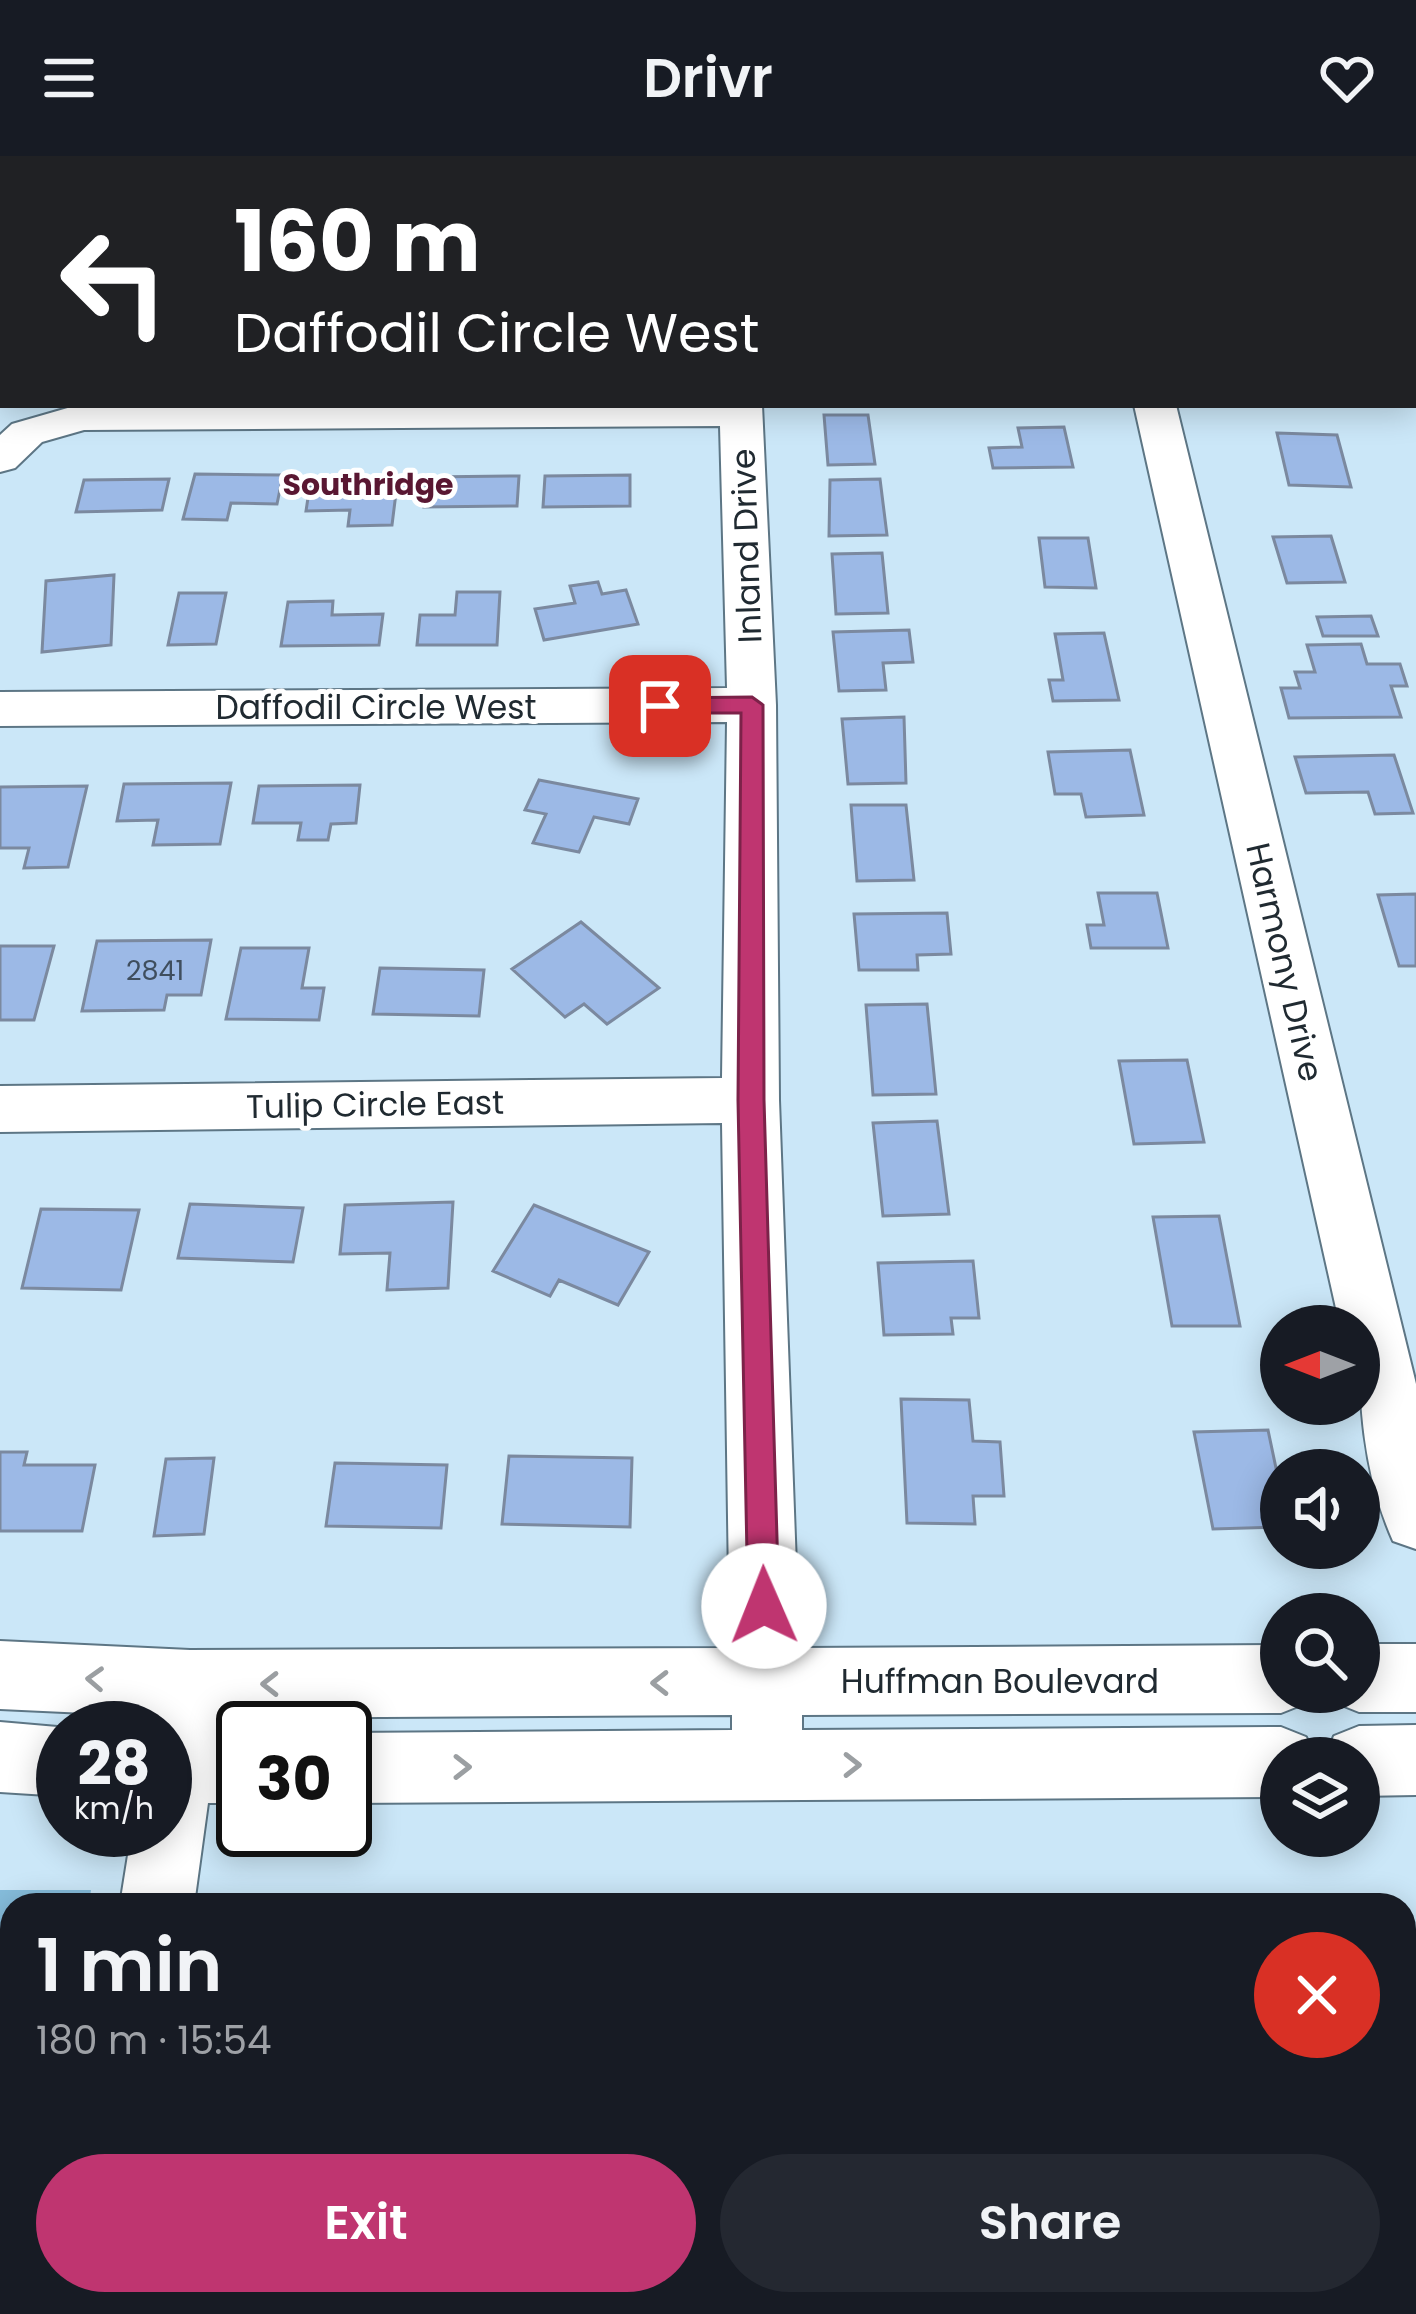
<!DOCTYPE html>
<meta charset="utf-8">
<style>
:root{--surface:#171b24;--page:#242831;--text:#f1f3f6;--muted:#9ea1a6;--accent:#bf3570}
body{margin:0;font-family:Poppins,sans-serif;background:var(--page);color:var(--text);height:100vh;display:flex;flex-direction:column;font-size:45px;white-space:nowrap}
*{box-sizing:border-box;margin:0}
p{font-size:39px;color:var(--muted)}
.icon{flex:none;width:66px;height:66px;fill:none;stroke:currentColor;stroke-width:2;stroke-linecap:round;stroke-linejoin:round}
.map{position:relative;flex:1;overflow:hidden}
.drawer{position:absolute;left:0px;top:1737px;width:1416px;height:423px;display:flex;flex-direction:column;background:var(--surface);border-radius:36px 36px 0 0;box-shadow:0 6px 30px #0003}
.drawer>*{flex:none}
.guide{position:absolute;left:0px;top:0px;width:1416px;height:252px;box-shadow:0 6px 30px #0003;background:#202124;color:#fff;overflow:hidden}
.needle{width:78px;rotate:270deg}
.controls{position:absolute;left:1260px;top:1149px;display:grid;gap:24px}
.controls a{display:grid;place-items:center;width:120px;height:120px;border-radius:50%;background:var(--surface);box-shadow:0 6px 30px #0003;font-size:60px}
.speed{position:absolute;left:36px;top:1545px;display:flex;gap:24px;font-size:60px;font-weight:700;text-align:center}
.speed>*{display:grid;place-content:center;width:156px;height:156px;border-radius:50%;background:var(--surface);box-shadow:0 6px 30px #0003;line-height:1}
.speed small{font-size:30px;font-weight:400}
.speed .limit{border:6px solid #111;border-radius:18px;background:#fff;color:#111}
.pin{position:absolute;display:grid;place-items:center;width:102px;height:102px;color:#fff;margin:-51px;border-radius:24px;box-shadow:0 6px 18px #0006}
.me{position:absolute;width:132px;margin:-66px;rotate:359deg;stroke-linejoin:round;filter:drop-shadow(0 0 9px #0008)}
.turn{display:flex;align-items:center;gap:42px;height:252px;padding:0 36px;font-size:54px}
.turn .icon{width:156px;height:156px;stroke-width:2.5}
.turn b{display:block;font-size:84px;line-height:102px}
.round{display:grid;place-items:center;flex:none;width:126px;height:126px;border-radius:63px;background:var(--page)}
.head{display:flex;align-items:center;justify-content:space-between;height:204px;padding:0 36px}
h1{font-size:72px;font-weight:600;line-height:90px}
.action{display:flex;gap:24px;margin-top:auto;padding:24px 36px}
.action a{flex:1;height:138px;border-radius:72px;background:var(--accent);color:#fff;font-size:48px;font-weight:600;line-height:138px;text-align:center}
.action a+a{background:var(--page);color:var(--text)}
header{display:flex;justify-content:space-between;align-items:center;height:156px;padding:0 36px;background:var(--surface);font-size:54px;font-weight:600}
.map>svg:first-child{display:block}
</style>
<header><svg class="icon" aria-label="menu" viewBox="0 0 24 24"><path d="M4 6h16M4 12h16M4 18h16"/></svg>Drivr<svg class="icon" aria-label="heart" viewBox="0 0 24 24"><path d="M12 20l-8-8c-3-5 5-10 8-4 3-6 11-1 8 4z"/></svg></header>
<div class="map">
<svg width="1416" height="2158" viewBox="0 0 1416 2158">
<rect width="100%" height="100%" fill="#cbe7f8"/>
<path fill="#86bddc" d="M0,1734H91L89,1749H12V2148H18L16,2158H0Z"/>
<path fill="#9cb9e6" stroke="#7b899f" stroke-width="3" d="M824,259H868L875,308L828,309Z
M1064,271L1073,311L993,312L989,292L1022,291L1018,272Z
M1277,277L1337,279L1351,331L1289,329Z
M195,318L283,319L277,348L231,347L227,364L183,363Z
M630,319V350L543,351L545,320Z
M519,320L517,350L424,351L427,321Z
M398,321L392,369L348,370L350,354L306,355L311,322Z
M169,323L162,354L76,356L84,324Z
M880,323L887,379L829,380L830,324Z
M1331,380L1345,426L1287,427L1273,381Z
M1039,382H1088L1096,432L1045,431Z
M882,397L888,457L836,458L832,398Z
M114,419L111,489L42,496L46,425Z
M598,426L602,438L626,434L638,468L544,484L535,453L575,447L570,430Z
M457,436H500L497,489H417L420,459H455Z
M179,437H226L216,488L168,489Z
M333,445L332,459L383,458L379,489L281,490L288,446Z
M1371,460L1378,480H1323L1317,461Z
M909,474L913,506L883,507L886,534L839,535L833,476Z
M1104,477L1119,544L1053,545L1049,524H1063L1055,478Z
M1361,488L1367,508H1400L1407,530H1391L1401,561L1289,562L1281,532H1300L1295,516H1315L1307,489Z
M904,561L906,627L848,628L842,563Z
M1130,594L1144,659L1086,661L1081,638H1055L1048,596Z
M1394,599L1413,657L1375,658L1368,636L1306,637L1295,601Z
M539,624L638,643L629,668L594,661L579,696L533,687L546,658L525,654Z
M231,627L220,688L153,689L158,664L117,665L124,628Z
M360,629L356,667L331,668L328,684H298L301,667H253L259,630Z
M87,630L68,711L24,712L29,692H0V631Z
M851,649H906L914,724L857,725Z
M1098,737H1157L1168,792H1091L1087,769H1104Z
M1416,738V810H1399L1378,739Z
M947,757L951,798L917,799L918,814H859L854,758Z
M581,766L659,832L607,868L584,848L565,861L512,813Z
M211,784L201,839H167L164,854L82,855L97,785Z
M0,790H54L34,864H0Z
M241,792H309L302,832H324L319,864L226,863Z
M380,812L484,814L479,860L373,858Z
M927,848L936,938L873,939L866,849Z
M1187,904L1204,986L1134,988L1119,905Z
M937,965L949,1058L883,1060L873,967Z
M453,1046L448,1132L387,1134L390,1097L340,1098L345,1049Z
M190,1048L303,1052L293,1106L178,1102Z
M534,1049L649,1096L618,1149L559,1124L550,1140L493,1115Z
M41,1053L139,1054L121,1134L22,1132Z
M1219,1060L1240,1170H1172L1153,1061Z
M973,1105L979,1162H951L953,1178L884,1179L878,1107Z
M901,1243L969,1244L973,1285L1000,1286L1004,1340H973L975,1368L907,1367Z
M1268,1274L1281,1336V1371L1213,1373L1194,1276Z
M0,1296H27L24,1309H95L82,1375H0Z
M509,1300L632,1302L630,1371L502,1368Z
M214,1302L204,1378L154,1380L166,1303Z
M335,1307L447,1309L441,1372L326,1370Z"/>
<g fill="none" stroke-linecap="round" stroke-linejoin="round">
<defs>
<path id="minor" d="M75,0H113L114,3H76Z
M714,0H752V3H714Z
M1078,0H1116V3H1078Z
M78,249H762L776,549L779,944L799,1492L1281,1489V1536H1310L1306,1547L1281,1557L802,1559V1574L1281,1571L1306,1581L1315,1602H1281V1641L345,1647V1577L732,1574V1559L220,1562L218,1577H243V1647H208L194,1749H120L132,1674H165V1572H148L150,1560L0,1553V1485L190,1494L730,1492L722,967L0,976V930L722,922L727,566L0,570V536L727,532L720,270L84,274L42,286L15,312L0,316V279L12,268Z
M1134,249H1176L1416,1228V1393L1393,1385C1362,1315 1359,1243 1359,1170H1340Z
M1359,1488H1416V1556H1359L1334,1546L1330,1536H1359Z
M0,1566L69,1572H63V1640L0,1636Z
M1416,1569V1639L1359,1640V1602H1325L1334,1580L1359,1570Z
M1404,1953H1416V2033H1404Z
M61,2148H143L142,2158H60Z"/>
</defs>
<use href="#minor" stroke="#5d7685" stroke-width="4"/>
<use href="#minor" fill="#fff" fill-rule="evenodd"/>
</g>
<defs><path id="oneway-chevron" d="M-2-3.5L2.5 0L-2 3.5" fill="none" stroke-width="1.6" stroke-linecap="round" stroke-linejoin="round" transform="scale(3)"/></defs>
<g stroke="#9b9fa2">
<use href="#oneway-chevron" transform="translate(95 1523) rotate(-177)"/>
<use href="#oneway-chevron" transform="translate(660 1527) rotate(180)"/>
<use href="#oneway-chevron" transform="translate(270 1528) rotate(180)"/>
<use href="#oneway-chevron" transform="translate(852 1609)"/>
<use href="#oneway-chevron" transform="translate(462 1611)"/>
</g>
<path fill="#bf3570" stroke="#7c2249" stroke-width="3" d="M752,541L763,549L764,944L779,1450L775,1460L764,1465L753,1460L748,1450L738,944L741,557H660L649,550L660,542Z"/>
<g text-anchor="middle" stroke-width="10" stroke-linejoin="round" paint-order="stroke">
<g font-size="27" fill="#3f4e5e">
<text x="155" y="824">2841</text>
</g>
<g font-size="30" font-weight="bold" fill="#591732" stroke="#fff">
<text x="368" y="339">Southridge</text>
</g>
<g font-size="33" fill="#202a31" stroke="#fff">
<text transform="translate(746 390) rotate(-92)" y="12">Inland Drive</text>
<text x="376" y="563">Daffodil Circle West</text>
<text transform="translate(1285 806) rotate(77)" y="12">Harmony Drive</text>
<text transform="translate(375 948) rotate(-1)" y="12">Tulip Circle East</text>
<text x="1000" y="1537">Huffman Boulevard</text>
</g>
</g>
</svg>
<div class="controls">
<a><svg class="needle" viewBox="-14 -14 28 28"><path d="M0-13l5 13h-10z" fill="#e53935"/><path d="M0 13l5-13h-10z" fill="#9ea1a6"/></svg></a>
<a><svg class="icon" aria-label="sound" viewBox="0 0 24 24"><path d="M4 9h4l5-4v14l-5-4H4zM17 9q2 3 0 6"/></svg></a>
<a><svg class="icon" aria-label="search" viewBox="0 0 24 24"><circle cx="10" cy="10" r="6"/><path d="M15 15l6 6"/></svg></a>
<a><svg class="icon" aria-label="layers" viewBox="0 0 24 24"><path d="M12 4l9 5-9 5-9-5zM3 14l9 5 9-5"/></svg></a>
</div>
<div class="speed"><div>28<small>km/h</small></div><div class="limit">30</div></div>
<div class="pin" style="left:660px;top:550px;background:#d93025"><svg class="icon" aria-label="arrive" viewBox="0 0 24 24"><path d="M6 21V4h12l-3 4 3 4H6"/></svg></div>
<svg class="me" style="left:764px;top:1450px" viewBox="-20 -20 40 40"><circle r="19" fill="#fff"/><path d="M0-13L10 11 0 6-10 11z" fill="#bf3570"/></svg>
<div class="guide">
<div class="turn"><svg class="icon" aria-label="left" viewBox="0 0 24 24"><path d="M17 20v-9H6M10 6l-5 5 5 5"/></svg><div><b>160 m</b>Daffodil Circle West</div></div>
</div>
<section class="drawer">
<div class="head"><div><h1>1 min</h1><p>180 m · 15:54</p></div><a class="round" style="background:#d93025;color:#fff"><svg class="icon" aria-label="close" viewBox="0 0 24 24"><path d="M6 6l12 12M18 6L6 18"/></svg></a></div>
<div class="action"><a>Exit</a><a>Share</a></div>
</section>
</div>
